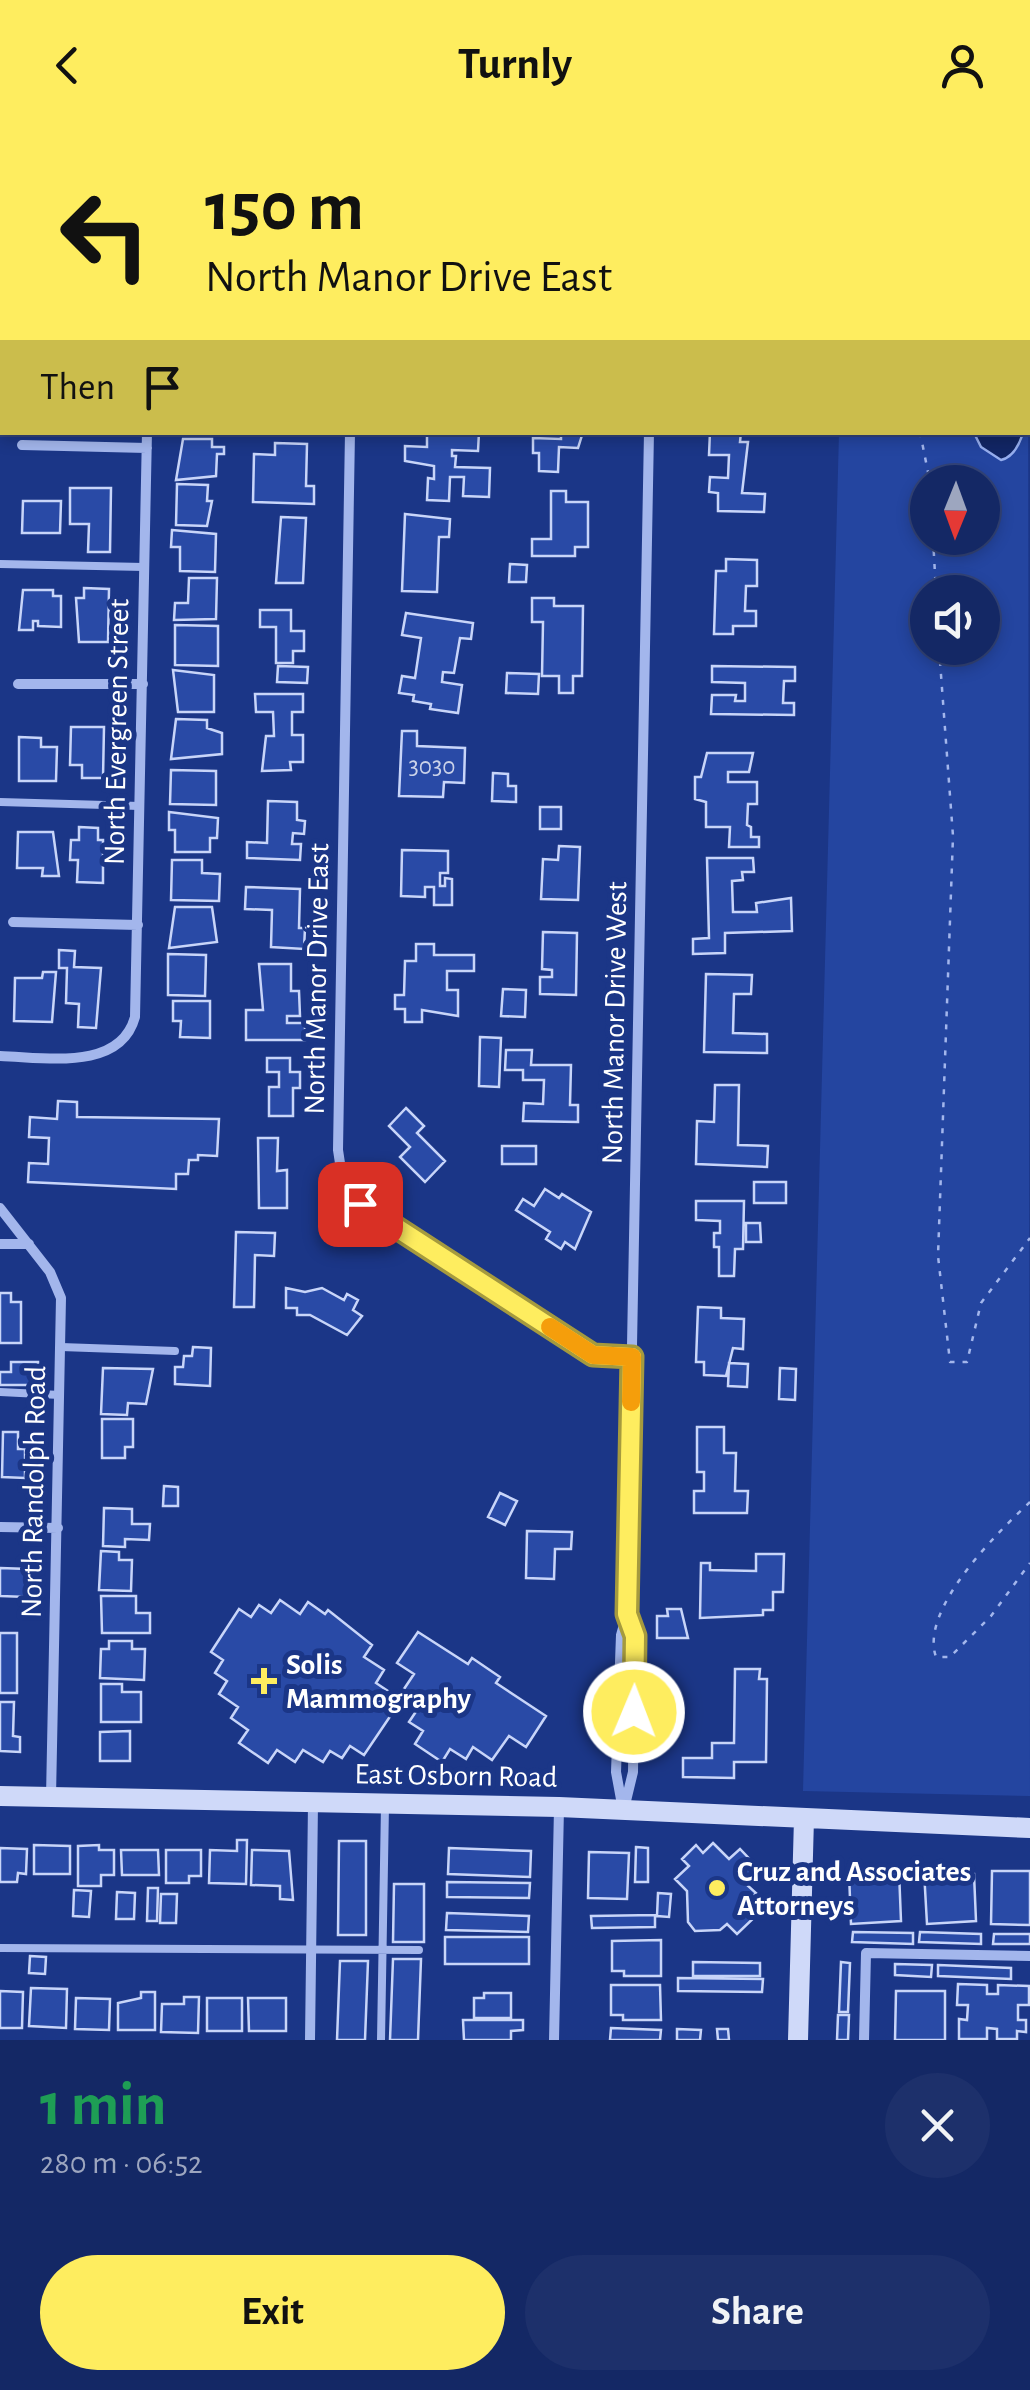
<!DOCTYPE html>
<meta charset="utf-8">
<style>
:root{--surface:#142865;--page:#1d306b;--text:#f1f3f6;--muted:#9da6bf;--line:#334479;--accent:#feed5f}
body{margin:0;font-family:"Alegreya Sans",sans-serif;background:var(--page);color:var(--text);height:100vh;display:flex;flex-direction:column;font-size:38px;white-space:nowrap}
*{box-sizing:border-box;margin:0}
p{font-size:32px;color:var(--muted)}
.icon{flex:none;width:55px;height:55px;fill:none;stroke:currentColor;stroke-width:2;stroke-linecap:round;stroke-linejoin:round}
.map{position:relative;height:1910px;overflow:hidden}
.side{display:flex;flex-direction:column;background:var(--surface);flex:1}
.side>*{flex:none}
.guide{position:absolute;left:0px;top:0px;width:1030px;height:305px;box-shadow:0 5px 15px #0003,0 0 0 2px var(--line);background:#feed5f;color:#111;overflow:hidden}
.needle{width:65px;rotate:181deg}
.buttons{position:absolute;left:910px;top:335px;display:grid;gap:20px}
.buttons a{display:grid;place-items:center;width:90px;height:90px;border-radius:50%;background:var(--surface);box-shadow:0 5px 15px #0003,0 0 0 2px var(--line);font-size:50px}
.pin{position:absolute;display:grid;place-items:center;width:85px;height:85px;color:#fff;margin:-42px;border-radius:20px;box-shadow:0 5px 15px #0006}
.me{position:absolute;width:110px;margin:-55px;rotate:1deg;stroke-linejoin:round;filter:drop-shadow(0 0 8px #0008)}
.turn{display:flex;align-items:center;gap:35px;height:210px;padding:0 40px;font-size:45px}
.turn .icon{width:130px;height:130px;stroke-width:2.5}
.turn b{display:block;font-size:70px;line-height:85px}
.then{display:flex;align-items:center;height:95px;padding:0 40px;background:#0003;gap:20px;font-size:38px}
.round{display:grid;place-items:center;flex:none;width:105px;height:105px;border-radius:52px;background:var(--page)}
.summary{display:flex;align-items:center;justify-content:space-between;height:170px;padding:0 40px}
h1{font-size:60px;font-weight:700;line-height:75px;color:#1e9e55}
.action{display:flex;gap:20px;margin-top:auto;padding:20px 40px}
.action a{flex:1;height:115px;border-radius:60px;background:var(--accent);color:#111;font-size:40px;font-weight:700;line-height:115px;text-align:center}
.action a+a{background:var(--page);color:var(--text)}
header{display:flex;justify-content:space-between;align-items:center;height:130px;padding:0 40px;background:var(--accent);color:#111;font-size:45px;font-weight:700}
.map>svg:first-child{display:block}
</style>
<header><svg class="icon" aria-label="back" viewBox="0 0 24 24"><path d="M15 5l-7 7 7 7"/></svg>Turnly<svg class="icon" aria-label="person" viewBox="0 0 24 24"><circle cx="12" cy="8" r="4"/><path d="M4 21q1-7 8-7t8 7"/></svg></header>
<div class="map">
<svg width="1030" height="1910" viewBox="0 0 1030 1910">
<rect width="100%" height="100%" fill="#1b3687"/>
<path fill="#2445a0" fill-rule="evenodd" d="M1028,152L1030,1666L803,1661L839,303L1028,302ZM928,352H982V408H928ZM928,462H982V518H928Z"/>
<path fill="#122665" stroke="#96aeee" stroke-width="2.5" d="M1030,228C1030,260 1030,323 1001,330L981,317L974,303L1028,302Z"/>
<path fill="#294aa6" stroke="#c8d5f9" stroke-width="2.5" d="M698,0H746V2H698Z
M427,302H479L478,321L452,320V326H456L455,337L490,338L489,367L463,366L464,347H450L449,371L427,370L428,348L434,349V336L405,331V316L427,317Z
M561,302H583L578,318L559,317L558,342L539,341V323H533V308L561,309Z
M710,302H741L740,312H748L742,363L765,364L764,382L718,381V363L709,362L710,347L728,348L729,325H709Z
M183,309H212V317H224V324H217L216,346L176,350Z
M275,313L307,314L306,356H314V374L253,372L254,324L275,325Z
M177,354L208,355L207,371H212L207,396L176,395Z
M70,358H111L110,422H88L89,394H70Z
M551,361H566V372H588V417H575V426H532V409H551Z
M23,371H61L60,403H22Z
M405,384L450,389L449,407H439L437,462L402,461Z
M281,387L306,388L303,453H276Z
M172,400L216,404L215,442L180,441V417H171Z
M726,429L757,430V456H746L745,481H756V496H733V504H714L716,441H726Z
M510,434L527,435L526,452H509Z
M189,448H217L216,489L174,490L175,473H188Z
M84,458L109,459L108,512H79L76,468H84Z
M23,460H53V466H61V497L38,496V491H33V500H19Z
M532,468H554V476H583L582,546H573V563H559V546H542L543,492H532Z
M260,480H291V501H304V521H293V533H276V497H260Z
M406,483L473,493L471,509L460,508L454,543L443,542L442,552L462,555L458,583L430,579L431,574L413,571L414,565L399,563L402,546L415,548L421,508L402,505Z
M175,495L218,496V536L175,535Z
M278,536L308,537L307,553L277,552Z
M712,536L795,537V551H784L783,573H794V585L711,584L712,565H736L735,571H745V553L712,552Z
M173,540L214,545V582H178Z
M507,543L539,544L538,564L506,563Z
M255,564H303V582H292V605H303V632H290L291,640L262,641L266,606H274L273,582H256Z
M176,589L207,590V598L222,603V624L171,629Z
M71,597H104L103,648H82V635H70Z
M402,601H417V616L465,618L464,653L444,652L443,667L399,666Z
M19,607L41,608V617H57L56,651H19Z
M707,623H753L749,642H728V652H757V674H748L747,695L751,697V707H759V717H729L730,697H706V672L695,669V647H701Z
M171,640L216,641V675L170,674Z
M493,643L508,644V656H516V672L492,671Z
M268,671L297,672V690L305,691L304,704L293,703L292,714H301L300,730L247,728V712L267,713Z
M540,677H561V699H540Z
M169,682L218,688L217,708H210V722H175V700H169Z
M79,697L98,698V710H103V753L77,752L78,730H70L71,710H79Z
M18,702H53L59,746H42L43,738H17Z
M559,716L580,717L578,770L541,769L543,729L558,730Z
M402,720L448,721V743H440V756H445V748L452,749V775H434V757H425V767L401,766Z
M707,728H753L754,742H742L743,750L732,751L733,782H757L756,773L791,768L792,801L725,803V823L693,824V809L709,808Z
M172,730H202V743L220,744L219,771L171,770Z
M246,757L300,759L299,798H305L304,819L271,817L272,780L245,779Z
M175,777H212L217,812L169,818Z
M543,802L577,803L576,865L540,864V847H552V840L542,839Z
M416,814H434V825H474V841H447V860H458V886L422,880V892H405V879H395V865H404L405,831H416Z
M59,820L75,821L74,837L101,838L96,898L78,897L79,874L66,873L67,838H59Z
M168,824L206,825L205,866L168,865Z
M259,834H291V861H299L300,886H287V893H305V910H246V880H263Z
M43,842H56L52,892L14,891L15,848H42Z
M706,844L752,845L751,864H734L733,903L767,904V923L704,922Z
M503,859L526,860L525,887L501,886Z
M173,871H210V908L180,907L181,891H173Z
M480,907L501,908L499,957L479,956Z
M506,920H532L531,935H571L570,975H578V992L523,991L524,973L543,974L544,950H523V940H505Z
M267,928H290V942H300V958H293V986H269V957H279V942H267Z
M715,955H739L738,1015L768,1016L767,1037L696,1034L697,991L714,992Z
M58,971L77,972V987L219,989L217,1026L198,1025V1030H189L188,1044H176V1059L28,1052L29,1033L48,1034L49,1008L29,1007L30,987L57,989Z
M406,978L424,996L417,1003L445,1031L425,1052L400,1027L410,1017L389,996Z
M258,1008H278L277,1041L287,1040V1078H259Z
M502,1016H536V1034H502Z
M754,1052H786V1073H754Z
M545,1059L559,1068L562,1064L591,1082L575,1119L565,1112L561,1119L546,1109L550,1102L516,1080L523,1069L534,1076Z
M696,1071H744L743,1119H735L734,1146H719V1117H714V1103H720V1091L696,1090Z
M746,1093H760L761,1112H746Z
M236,1102L275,1103L274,1126L255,1125L254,1177H234Z
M286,1158L305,1162L322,1158L344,1170L347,1164L358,1170L353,1180L362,1186L347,1205L310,1185H297V1178H286Z
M0,1163H11V1172H21V1213H0Z
M698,1177L721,1178V1188L744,1189L743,1219L733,1218L726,1246L704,1245V1232H696Z
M193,1217L211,1218L210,1256L175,1254V1237H183L184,1226H192Z
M11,1232H38V1255H0V1242H11Z
M729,1233L748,1234L747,1257L728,1256Z
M103,1238L153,1239L146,1274L128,1273L127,1285L101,1284Z
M780,1238L796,1239L795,1270L779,1269Z
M102,1289H133V1317H125V1328H102Z
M697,1297H724V1323H736L735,1361H748L747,1383H694V1361H704V1342H697Z
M3,1302H18V1319H25V1348L2,1347Z
M164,1356L178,1357V1376H163Z
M500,1363L517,1371L505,1395L488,1387Z
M104,1378L132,1379V1394H150L149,1410L125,1409V1417L103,1416Z
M527,1401L572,1402L571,1419H555L554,1449L526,1448Z
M101,1421L119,1422V1430H132L131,1461L99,1460Z
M756,1424H784L783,1462H773V1480H763V1485L700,1488L701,1433H710V1440L756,1441Z
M0,1438L28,1439L27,1467L0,1466Z
M101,1466H136V1483H150V1503H102Z
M280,1470L300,1484L308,1472L325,1484L328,1480L372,1515L364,1527L384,1540L376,1553L388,1561L379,1573L393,1582L364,1625L350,1616L342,1628L330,1621L323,1632L303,1620L295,1632L277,1620L268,1633L239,1613L248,1600L231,1588L238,1577L219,1564L227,1551L215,1543L223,1530L211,1522L239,1479L251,1487L259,1475L271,1483Z
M667,1479H681L688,1508H657V1486H668Z
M418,1502L468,1534L472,1528L500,1547L496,1553L546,1586L526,1617L509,1606L492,1630L473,1617L466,1629L450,1619L442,1632L415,1614L423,1601L409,1592L417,1580L398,1568L414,1544L397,1533Z
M0,1503H17V1563H0Z
M109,1511H132V1519H145L144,1550L100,1548L101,1519H109Z
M735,1539H760L759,1549H767L766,1632H734V1648L683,1647V1628H712V1613H734Z
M101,1554H122V1562H141V1592H101Z
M0,1572H14L13,1606L20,1607V1622L0,1621Z
M130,1601V1631H100V1602Z
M237,1710H247L246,1754L209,1753L210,1720L237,1721Z
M339,1711H366V1805H338Z
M713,1713L729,1729L740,1719L761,1741L747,1755L756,1763L750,1770L761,1781L737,1804L727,1794L720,1800L695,1801L688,1792L687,1761L675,1749L689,1736L682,1729L696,1715L703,1723Z
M34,1715L70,1716V1744H34Z
M99,1715V1720H114V1745H101V1756H78V1716Z
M636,1717L648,1718V1752H635Z
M0,1718L27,1719L26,1744L18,1743L17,1752H0Z
M449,1718L531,1721L530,1747L448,1744Z
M121,1720H158L159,1745H122Z
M166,1720H201V1746H189V1753H166Z
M252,1720L289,1721L293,1770L280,1769V1756L251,1755Z
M589,1722L629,1723L627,1769L588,1768Z
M939,1740V1746L974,1744L976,1791L927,1794L924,1741Z
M899,1741L901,1791L851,1794L849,1743Z
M992,1741H1030V1795L991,1794Z
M447,1752L530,1753L529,1768L447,1767Z
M394,1754H424V1812H393Z
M148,1758H158L157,1791H147Z
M74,1760L91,1761L89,1787L73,1786Z
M117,1762L135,1763L134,1789H116Z
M658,1763L671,1764L669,1787L657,1786Z
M161,1764H177L176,1793H160Z
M447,1783L529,1786L528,1802L446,1800Z
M655,1785V1797L592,1798L591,1786Z
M853,1802L913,1803V1814L852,1812Z
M920,1802L981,1804V1814L919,1812Z
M994,1804H1030V1814H993Z
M445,1807H529V1834H445Z
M661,1810V1846H624V1841H612V1811Z
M30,1826L46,1827L45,1844L29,1843Z
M393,1829H421L418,1910H390Z
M340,1831H368L365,1910H337Z
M693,1832L760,1833V1846H693Z
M841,1832L850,1833L848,1882H839Z
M895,1834L932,1835L931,1847L895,1845Z
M938,1835L1011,1838V1849L938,1846Z
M678,1848L763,1849L762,1862L678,1861Z
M958,1854L987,1855V1864H998V1855L1029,1856V1875H1018V1890H1026V1902L1017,1901V1909H997V1899L987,1898V1909H959V1889L967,1890L968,1875H957Z
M611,1855H660L661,1890H623V1885H611Z
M31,1858L67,1859L66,1898L29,1896Z
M0,1861L23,1862L22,1898H0Z
M896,1861H945V1910H895Z
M141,1862H155V1900H118V1873L141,1868Z
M484,1863H511V1888H474V1868H484Z
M184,1867H199L198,1903L161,1902L162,1874H184Z
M76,1868L110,1869L109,1900L75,1899Z
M207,1868H242V1901H207Z
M248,1868H286V1901H249Z
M838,1885H849L848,1910H837Z
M463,1890H523V1900L511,1901V1910H464Z
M611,1898L661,1900L660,1910H610Z
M677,1899L701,1900L700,1910H677Z
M717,1899H728L729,1910H718Z"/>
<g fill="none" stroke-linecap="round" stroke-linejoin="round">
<path stroke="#a3b6ec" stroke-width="2.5" stroke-dasharray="5 8" stroke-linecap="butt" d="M1028,161H1030
M920,302L930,352
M933,408L936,462
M939,518L953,706L938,1126L950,1232H967L981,1173L1030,1108
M1030,1372C999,1401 919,1479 936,1527H950L991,1486L1030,1433"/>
<path stroke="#a3b6ec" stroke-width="8" d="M0,194H2
M0,434L144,437
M0,672L140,676
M61,1217L175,1221
M0,1262L60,1265
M0,1818L419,1820
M381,1910L385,1675"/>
<path stroke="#a3b6ec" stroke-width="10" d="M619,0L621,2
M151,2L152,0
M409,2L412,0
M1028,60L1030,58
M350,302L338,1020L343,1053L357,1072L593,1225L632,1227
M22,315L147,318
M18,554H143
M13,792L138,795
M0,926C44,927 120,942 135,887L147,302
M0,1078L50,1142L61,1168L51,1667
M0,1114H29
M0,1397L58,1398
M625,1675L633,1642L635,1506L627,1485
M623,1680L616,1642L621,1505L627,1484L649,302
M310,1910L313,1673
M554,1910L559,1678
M864,1910L866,1823L1030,1826"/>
<path stroke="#cfd9f9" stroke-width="20" d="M0,1666L559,1677L1030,1698
M798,1910L804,1688"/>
</g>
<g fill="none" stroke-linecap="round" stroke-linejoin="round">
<defs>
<path id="route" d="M360,1074L593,1225L632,1227L627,1484L635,1506L634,1582"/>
</defs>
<use href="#route" stroke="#a59a3e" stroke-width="25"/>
<use href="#route" stroke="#feed5f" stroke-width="18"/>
<path stroke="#f59e0b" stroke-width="18" d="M550,1197L593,1225L632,1227L631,1272"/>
</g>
<g fill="#feed5f" stroke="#1b3687" stroke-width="4">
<path d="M259 1536h10v10h10v10h-10v10h-10v-10h-10v-10h10z"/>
<circle cx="717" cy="1758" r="10"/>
</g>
<g text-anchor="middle" stroke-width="10" stroke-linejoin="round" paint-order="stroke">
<g font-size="25" fill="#cad2e9">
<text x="432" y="644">3030</text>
</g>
<g font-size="30" fill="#fff" stroke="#1b3687">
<text transform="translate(116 602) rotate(-89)" y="10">North Evergreen Street</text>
<text transform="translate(316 849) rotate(-89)" y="10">North Manor Drive East</text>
<text transform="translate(614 893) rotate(-89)" y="10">North Manor Drive West</text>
<text transform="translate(33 1362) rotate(-89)" y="10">North Randolph Road</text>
<text transform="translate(456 1645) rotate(1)" y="10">East Osborn Road</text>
</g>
<g font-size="30" font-weight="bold" fill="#fff" stroke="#1b3687" text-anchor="start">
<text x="286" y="1544">Solis<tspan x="286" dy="34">Mammography</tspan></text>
<text x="737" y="1751">Cruz and Associates<tspan x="737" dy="34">Attorneys</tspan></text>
</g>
</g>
</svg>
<div class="buttons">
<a><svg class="needle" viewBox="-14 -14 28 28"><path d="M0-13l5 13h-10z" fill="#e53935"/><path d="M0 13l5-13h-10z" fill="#9da6bf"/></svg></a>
<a><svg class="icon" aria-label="sound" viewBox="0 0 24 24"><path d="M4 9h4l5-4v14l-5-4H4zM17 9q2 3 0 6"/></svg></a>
</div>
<div class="pin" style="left:360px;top:1074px;background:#d93025"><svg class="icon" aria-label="arrive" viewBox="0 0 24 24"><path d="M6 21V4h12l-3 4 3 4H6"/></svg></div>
<svg class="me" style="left:634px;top:1582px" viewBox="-20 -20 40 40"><circle r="17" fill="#feed5f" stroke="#fff" stroke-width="3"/><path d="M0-11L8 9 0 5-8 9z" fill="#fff"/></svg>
<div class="guide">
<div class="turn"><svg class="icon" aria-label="left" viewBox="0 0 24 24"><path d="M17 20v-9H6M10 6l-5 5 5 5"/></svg><div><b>150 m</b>North Manor Drive East</div></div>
<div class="then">Then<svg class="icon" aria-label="arrive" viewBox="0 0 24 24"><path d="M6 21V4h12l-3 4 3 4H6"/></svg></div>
</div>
</div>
<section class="side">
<div class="summary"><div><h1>1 min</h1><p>280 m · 06:52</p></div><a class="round"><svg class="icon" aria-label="close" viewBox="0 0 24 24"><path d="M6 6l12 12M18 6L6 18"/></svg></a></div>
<div class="action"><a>Exit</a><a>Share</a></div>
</section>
